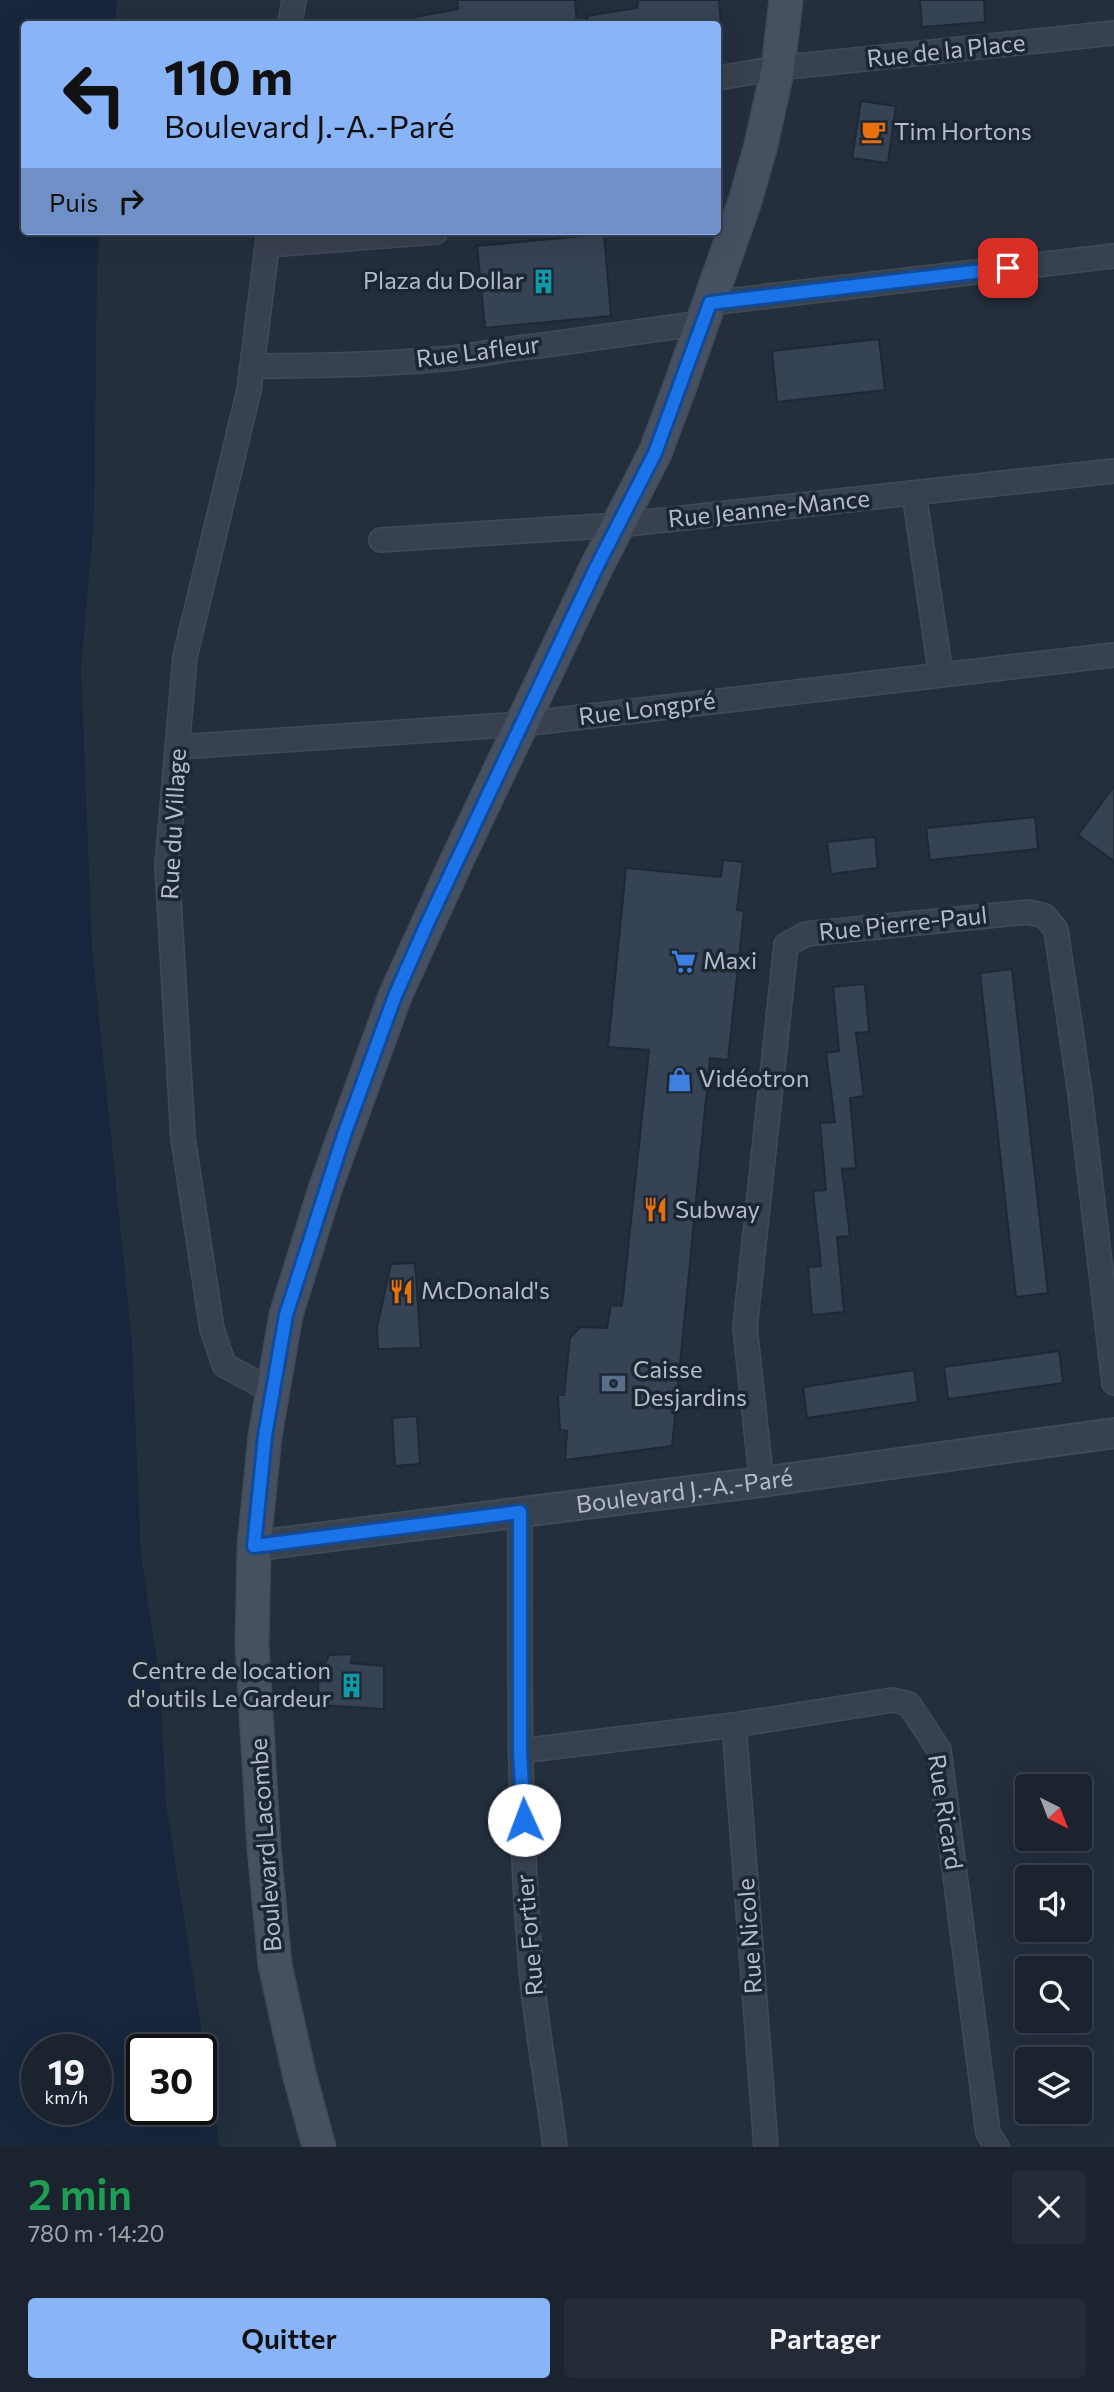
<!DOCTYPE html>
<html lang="fr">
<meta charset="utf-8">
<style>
:root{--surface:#1b232e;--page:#242b36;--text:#f1f3f6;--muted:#a0a4aa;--line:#39404a;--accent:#8ab4f8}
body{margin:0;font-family:Commissioner,sans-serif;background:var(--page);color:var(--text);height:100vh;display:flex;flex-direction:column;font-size:26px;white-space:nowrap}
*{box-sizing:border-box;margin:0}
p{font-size:23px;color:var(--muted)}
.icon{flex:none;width:38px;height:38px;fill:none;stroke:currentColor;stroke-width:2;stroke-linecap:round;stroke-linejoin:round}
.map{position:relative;height:2147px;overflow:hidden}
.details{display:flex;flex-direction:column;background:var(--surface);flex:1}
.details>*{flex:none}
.banner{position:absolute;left:21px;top:21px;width:700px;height:214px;border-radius:7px;box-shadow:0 7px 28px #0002,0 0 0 2px var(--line);background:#8ab4f8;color:#111;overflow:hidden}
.needle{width:46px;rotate:138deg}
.controls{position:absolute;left:1015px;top:1774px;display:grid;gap:14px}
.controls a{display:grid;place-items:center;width:77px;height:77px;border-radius:7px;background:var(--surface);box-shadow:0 7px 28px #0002,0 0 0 2px var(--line);font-size:35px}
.speed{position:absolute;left:21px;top:2034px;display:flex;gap:14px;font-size:35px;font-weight:700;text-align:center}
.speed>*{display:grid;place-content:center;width:91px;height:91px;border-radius:50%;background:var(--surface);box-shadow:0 7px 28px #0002,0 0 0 2px var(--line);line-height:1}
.speed small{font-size:18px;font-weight:400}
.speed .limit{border:4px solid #111;border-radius:10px;background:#fff;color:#111}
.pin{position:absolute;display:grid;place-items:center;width:60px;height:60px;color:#fff;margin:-30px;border-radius:14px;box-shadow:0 4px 10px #0006}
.me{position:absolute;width:77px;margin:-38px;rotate:358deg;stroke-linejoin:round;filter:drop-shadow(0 0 5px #0008)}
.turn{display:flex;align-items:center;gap:24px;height:147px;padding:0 28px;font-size:32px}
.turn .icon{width:91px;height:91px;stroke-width:2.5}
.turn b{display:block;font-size:49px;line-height:60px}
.then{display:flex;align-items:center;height:66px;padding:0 28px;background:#0003;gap:14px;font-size:26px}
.round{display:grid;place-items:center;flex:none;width:74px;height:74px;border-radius:7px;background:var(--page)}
.overview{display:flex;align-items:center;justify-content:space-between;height:119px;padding:0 28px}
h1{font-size:42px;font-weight:600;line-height:52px;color:#1e9e55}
.cta{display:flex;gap:14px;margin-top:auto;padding:14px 28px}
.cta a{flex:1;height:80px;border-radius:7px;background:var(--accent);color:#111;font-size:28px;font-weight:600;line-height:80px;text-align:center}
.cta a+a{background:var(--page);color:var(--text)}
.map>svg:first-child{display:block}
</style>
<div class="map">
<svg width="1114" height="2147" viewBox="0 0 1114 2147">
<rect width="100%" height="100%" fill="#242f3e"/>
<path fill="#17263c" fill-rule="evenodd" d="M0,0H117L115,24H24V231H100L97,273L94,521L81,666L92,947L132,1343L141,1555L160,1681L166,1803L220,2147H0ZM37,2049H96V2109H37ZM142,2049H201V2109H142Z"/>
<path fill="#364354" stroke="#1f2835" stroke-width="2" d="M457,0H575L577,24H416V17L458,9Z
M638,0H719L721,24H587V16L637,8Z
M920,0H984L985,22L922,27Z
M861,101L896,106L888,163L852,158Z
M604,234L611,316L485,328L477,246Z
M879,339L885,390L777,402L772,351Z
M1114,786V861L1078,835Z
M1035,817L1038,849L930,860L926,828Z
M875,837L878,868L831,874L827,842Z
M723,860L743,862L737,910L744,911L728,1060L710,1058L672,1446L565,1460L567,1431L560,1430L558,1395H564L570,1338L580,1327L607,1328L611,1305L622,1306L649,1050L608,1047L626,868L721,877Z
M1012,969L1048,1293L1016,1297L980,973Z
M865,984L869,1032L856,1033L864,1096L850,1098L856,1168L842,1169L850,1236L837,1237L844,1312L812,1315L808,1267L821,1266L813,1191L826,1190L820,1123L835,1122L826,1053L839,1051L833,987Z
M415,1263L421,1348L378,1349L377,1327L391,1264Z
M1059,1351L1063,1383L948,1399L944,1367Z
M914,1370L918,1402L807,1418L803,1387Z
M417,1416L420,1464L395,1466L392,1418Z
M352,1654L351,1663L384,1666V1709L319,1705L317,1664L326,1662L329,1655Z"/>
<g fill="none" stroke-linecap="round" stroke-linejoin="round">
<defs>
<path id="minor" d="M290,24L294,0
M718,78L778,68L1114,33
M269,231L249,390L185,657L167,866L183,1138L212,1329L224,1365L274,1392
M268,245L436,232
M710,303L1114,256
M253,366C316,366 379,365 441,359C473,357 504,348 537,346L702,323
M914,493L941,675
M381,540L618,525L1114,471
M178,747L522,724L1114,655
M764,1480L760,1467L745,1327L786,945L806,934L1028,912L1045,916L1056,930L1080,1093L1114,1383
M520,1512C520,1664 518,1817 531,1968C536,2028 548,2087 555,2147
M734,1725L766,2147
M520,1751L734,1725L893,1700L909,1704L939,1750L988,2133L997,2147"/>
<g id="tertiary">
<path id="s1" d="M254,1546L776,1480L1114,1433"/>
</g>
<path id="secondary" d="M319,2147L299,2073L275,1965L264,1848L252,1645L254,1546L265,1436L286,1315L325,1189L395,996L457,860L596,568L655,453L679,389L745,201L760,149L778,68L786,0"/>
</defs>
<use href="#minor" stroke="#414a57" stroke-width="26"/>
<use href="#tertiary" stroke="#414a57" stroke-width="32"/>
<use href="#secondary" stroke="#414a57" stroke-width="35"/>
<use href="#minor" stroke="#38414e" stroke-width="23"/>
<use href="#tertiary" stroke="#38414e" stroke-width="28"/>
<use href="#secondary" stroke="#465061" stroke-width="32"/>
</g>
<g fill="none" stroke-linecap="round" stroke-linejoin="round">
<defs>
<path id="route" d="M524,1820L520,1751V1512L254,1546L265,1436L286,1315L344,1135L395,996L426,926L596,568L655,453L710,303L1008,268"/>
</defs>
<use href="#route" stroke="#114b97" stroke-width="18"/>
<use href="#route" stroke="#1a73e8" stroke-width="12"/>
</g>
<defs>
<symbol id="cafe-bare" viewBox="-9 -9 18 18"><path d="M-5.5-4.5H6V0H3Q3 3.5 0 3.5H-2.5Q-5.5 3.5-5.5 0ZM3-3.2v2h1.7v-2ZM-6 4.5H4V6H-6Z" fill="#e8710a" stroke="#1d2633" stroke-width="2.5" paint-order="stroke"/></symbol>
<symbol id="building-bare" viewBox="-9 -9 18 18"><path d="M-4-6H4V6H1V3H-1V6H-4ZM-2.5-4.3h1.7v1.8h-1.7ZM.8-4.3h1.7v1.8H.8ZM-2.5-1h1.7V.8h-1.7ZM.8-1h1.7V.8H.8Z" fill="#0f9aa8" stroke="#1d2633" stroke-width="2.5" paint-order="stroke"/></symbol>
<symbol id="supermarket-bare" viewBox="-9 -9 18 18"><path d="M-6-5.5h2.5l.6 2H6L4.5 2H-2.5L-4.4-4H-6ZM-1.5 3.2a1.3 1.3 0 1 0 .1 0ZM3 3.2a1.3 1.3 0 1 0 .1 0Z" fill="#3f7fe0" stroke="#1d2633" stroke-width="2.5" paint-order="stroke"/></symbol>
<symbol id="shop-bare" viewBox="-9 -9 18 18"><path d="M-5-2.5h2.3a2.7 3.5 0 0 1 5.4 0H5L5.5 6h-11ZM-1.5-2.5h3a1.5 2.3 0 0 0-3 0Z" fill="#3f7fe0" stroke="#1d2633" stroke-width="2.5" paint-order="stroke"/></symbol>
<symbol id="restaurant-bare" viewBox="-9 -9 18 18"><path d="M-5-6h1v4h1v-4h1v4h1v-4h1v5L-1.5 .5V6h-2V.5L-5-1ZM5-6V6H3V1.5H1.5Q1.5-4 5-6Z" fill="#e8710a" stroke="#1d2633" stroke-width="2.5" paint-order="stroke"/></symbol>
<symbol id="bank-bare" viewBox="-9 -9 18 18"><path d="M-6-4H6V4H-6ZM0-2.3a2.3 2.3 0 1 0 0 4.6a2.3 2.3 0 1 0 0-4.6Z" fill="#5c6f8a" stroke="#1d2633" stroke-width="2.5" paint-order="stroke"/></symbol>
</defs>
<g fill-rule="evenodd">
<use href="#cafe-bare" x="856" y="114" width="35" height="35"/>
<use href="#building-bare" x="526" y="264" width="35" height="35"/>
<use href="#supermarket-bare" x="666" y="944" width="35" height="35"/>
<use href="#shop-bare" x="662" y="1062" width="35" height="35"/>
<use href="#restaurant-bare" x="638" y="1192" width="35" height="35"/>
<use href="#restaurant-bare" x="384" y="1274" width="35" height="35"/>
<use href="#bank-bare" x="596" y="1366" width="35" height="35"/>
<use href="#building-bare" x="334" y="1668" width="35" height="35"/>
</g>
<g text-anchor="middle" stroke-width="7" stroke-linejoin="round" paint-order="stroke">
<g font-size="24" fill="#b4bcc9" stroke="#1d2633">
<text transform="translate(946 51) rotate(-6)" y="8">Rue de la Place</text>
<text transform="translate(478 352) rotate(-7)" y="8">Rue Lafleur</text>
<text transform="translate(769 509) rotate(-6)" y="8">Rue Jeanne-Mance</text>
<text transform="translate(647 709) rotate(-7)" y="8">Rue Longpré</text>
<text transform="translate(174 824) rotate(-87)" y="8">Rue du Village</text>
<text transform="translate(903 924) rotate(-6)" y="8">Rue Pierre-Paul</text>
<text dy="8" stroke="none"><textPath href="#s1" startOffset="434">Boulevard J.-A.-Paré</textPath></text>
<text transform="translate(945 1812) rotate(81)" y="8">Rue Ricard</text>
<text transform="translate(266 1845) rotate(-94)" y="8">Boulevard Lacombe</text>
<text transform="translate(530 1935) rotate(-95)" y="8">Rue Fortier</text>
<text transform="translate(750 1936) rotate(-94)" y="8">Rue Nicole</text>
</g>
<g font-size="24" fill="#b4bcc9" stroke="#1d2633" text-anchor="start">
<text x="894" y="140">Tim Hortons</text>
<text x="524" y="289" text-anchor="end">Plaza du Dollar</text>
<text x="703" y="969">Maxi</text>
<text x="699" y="1087">Vidéotron</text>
<text x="675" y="1218">Subway</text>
<text x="421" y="1299">McDonald's</text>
<text x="633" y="1378">Caisse<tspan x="633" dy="28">Desjardins</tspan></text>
<text x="331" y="1679" text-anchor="end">Centre de location<tspan x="331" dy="28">d'outils Le Gardeur</tspan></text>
</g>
</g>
</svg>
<div class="controls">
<a><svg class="needle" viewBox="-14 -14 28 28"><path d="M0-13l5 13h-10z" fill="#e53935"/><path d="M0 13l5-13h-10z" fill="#a0a4aa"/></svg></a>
<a><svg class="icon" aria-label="sound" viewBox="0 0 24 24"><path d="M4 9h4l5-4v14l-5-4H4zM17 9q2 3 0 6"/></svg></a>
<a><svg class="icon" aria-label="search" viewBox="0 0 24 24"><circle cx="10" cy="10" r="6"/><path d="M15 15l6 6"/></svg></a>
<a><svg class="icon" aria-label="layers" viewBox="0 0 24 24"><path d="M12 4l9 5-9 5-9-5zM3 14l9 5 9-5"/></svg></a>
</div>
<div class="speed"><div>19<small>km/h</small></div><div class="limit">30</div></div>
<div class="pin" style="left:1008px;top:268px;background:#d93025"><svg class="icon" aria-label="arrive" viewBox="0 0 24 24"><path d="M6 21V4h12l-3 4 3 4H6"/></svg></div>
<svg class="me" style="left:524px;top:1820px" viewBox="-20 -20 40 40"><circle r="19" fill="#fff"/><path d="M0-13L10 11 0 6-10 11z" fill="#1a73e8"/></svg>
<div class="banner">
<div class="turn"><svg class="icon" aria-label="left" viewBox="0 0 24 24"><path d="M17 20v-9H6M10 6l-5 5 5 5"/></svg><div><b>110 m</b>Boulevard J.-A.-Paré</div></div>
<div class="then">Puis<svg class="icon" aria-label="right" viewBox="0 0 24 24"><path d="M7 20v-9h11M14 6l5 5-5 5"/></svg></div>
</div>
</div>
<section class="details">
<div class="overview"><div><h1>2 min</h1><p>780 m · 14:20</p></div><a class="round"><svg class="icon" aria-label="close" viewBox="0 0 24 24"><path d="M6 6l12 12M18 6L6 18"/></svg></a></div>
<div class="cta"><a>Quitter</a><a>Partager</a></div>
</section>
